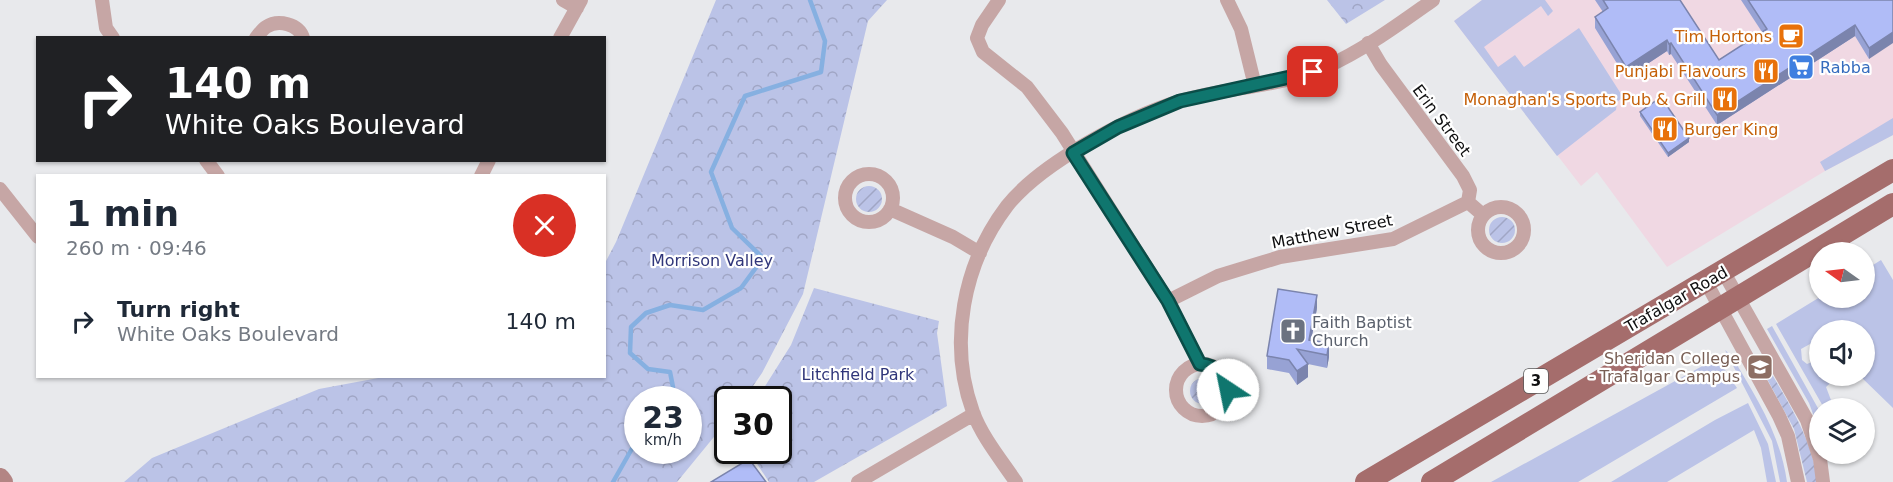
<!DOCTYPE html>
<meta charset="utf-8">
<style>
:root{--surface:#fff;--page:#f6f6f7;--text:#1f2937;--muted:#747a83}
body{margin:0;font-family:"DejaVu Sans",sans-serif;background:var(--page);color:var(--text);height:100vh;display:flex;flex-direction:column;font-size:22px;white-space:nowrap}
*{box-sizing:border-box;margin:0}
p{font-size:20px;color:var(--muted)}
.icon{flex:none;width:33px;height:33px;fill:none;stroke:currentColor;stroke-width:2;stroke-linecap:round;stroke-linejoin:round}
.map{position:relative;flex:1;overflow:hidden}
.panel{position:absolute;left:36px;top:174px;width:570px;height:204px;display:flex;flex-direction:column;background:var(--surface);border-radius:0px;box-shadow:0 2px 4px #0004}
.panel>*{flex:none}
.banner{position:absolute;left:36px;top:36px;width:570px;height:126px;border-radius:0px;box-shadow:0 2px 4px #0004;background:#202124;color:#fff;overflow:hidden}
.needle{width:39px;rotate:284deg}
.buttons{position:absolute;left:1809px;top:242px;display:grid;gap:12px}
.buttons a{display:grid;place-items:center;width:66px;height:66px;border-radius:50%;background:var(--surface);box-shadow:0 2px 4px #0004;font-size:30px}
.speed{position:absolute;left:624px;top:386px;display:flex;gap:12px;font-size:30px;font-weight:700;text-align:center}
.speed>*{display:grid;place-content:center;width:78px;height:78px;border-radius:50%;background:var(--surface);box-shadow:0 2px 4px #0004;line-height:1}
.speed small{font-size:15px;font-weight:400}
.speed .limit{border:3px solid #111;border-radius:9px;background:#fff;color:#111}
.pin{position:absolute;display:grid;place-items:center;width:51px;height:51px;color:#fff;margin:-26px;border-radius:12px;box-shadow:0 3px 9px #0006}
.me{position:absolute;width:66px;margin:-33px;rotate:326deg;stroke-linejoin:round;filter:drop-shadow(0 0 4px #0008)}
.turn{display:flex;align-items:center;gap:21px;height:126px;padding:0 30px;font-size:27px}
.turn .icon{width:78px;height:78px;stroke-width:2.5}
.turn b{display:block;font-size:42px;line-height:51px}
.round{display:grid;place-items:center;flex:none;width:63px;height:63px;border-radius:32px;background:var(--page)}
.head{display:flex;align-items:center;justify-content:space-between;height:102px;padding:0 30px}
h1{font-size:36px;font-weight:600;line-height:45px}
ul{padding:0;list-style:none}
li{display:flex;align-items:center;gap:18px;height:90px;padding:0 30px}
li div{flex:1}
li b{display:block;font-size:22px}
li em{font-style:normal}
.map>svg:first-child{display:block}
</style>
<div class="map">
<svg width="1893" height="482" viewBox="0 0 1893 482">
<defs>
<pattern id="forest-crowns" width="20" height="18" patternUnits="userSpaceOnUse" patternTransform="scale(1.5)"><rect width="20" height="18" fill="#bbc3e7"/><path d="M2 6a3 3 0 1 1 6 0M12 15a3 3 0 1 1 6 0" fill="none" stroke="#a0a6c5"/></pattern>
<pattern id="garden-furrows" width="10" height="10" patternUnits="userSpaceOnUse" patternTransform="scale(1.5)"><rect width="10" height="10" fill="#bbc3e7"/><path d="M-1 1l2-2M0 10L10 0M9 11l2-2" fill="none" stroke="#a0a6c5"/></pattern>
</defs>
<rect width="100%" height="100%" fill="#e8e9ec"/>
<path fill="#f0d8e3" d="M1482,0H1893V135L1825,171L1667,267L1597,172L1581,186L1454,21Z"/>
<path fill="#bbc3e7" d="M1482,0H1545L1553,11L1548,16L1541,6L1484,47L1498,67L1515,55L1524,67L1579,28L1623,97L1617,102L1616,110L1557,156L1454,21Z
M1893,118V135L1825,171L1820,162Z
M1881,260L1893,280V408L1859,375H1864V330H1820L1819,339L1801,349L1802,360L1807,364L1819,359L1820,375L1838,376L1826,387L1834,408H1824L1776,324L1820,297H1864L1865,270Z
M1772,326L1819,410V430L1809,403L1767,329Z
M1725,350L1731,355C1756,397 1780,433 1787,482H1780L1772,441Z
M1717,358L1737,388L1578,482H1491Z
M1748,403L1768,444L1776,482H1767L1761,448L1754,430L1667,482H1611L1715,420Z"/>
<path fill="url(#forest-crowns)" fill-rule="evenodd" d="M716,0H887L868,21L803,294L762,373L744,399H728L727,421L677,482H124L152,458L319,389L389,376H604L605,263L616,242ZM638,399H688V450H638Z
M1327,0H1385L1346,24Z
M814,288L939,321L937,333L947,406L814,482H769L748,450H778V399H757L791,345Z"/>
<path fill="url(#garden-furrows)" d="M856 199a13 13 0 1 1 26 0a13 13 0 1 1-26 0Z
M1489 230a13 13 0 1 1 26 0a13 13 0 1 1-26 0Z
M1763,359C1786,399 1811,435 1818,482H1807L1794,429L1758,362Z
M1190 391a13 13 0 1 1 26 0a13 13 0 1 1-26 0Z"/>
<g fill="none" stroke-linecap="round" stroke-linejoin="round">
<path stroke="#86b0e1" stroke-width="4.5" d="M664,399L673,387L670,372L648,369L630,353L631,327L646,313L670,305L703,310L741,288L763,258L732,228L711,172L745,96L821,72L825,41L810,0
M613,482L638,438"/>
<path stroke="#c6a6a5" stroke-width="14" d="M102,0L106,28L113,38
M563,0L577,8
M999,0L982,25L977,38L983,52L1027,87L1062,133L1168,301L1200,364
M1227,0L1241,29L1255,86
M256,38C259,34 263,29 266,27C278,19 299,24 303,38
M560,38L581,0
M1368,43L1381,65L1463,176L1470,190L1468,202L1483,215
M206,160L218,176
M845 198a24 24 0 1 1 48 0a24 24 0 1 1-48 0Z
M481,176L489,160
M0,189L38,237
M1478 230a23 23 0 1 1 46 0a23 23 0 1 1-46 0Z
M890,209L953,237L980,253
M1723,271L1807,420L1820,459L1823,482
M1706,282L1779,416L1788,436L1798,482
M1168,301L1218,276L1280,257L1393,239L1468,202
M1176 390a26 26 0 1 1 52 0a26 26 0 1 1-52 0Z
M858,482L974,414
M1016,482C1002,461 982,437 973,412C948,343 963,264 1007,206C1041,163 1128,117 1180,101C1228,87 1280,87 1326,67C1364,50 1399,24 1433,0"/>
<path stroke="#b38584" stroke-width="20" d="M0,478L3,482"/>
<path stroke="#a56d6c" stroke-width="22" d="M1366,482L1893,170
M1432,482L1893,204"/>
</g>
<path fill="#97a2d4" d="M1595,0H1680L1719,60L1762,32L1741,0H1893L1869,59L1855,36L1717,125L1671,54L1669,55L1667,51L1626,78L1595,28V17L1603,12Z
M1640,112L1689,142L1668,157L1640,116Z
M1317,308L1311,340L1329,357L1327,368L1308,364V377L1297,385L1289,373L1267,369V356Z"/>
<path fill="#7b84ad" d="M1855,25V36L1717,125V115Z
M1893,32V43L1869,59V48Z
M1667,40V51L1626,78V67Z
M1671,43V54L1669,55V44Z
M1689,138V142L1668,157V153Z
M1317,295V308L1309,353V340Z
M1329,343V357L1327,368V355Z
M1308,364V377L1297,385V371Z"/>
<path fill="#b0bcf7" stroke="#7b84ad" stroke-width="1.5" d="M1603,0H1680L1719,60L1767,29L1748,0H1893V32L1869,48L1855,25L1717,115L1671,43L1669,44L1667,40L1626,67L1595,17L1608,8Z
M1661,97L1689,138L1668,153L1640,112Z
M1278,289L1317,295L1309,340L1329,343L1327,355L1297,349L1308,364L1297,371L1289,360L1267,356Z
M749,459L766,482H711Z"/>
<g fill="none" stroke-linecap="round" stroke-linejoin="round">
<defs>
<path id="route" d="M1228,390C1226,374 1217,366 1200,364L1168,301L1073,153L1118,127L1180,101L1313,72"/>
</defs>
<use href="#route" stroke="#0a4d48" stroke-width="15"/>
<use href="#route" stroke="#0f766e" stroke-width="10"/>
</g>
<defs>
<symbol id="cafe-square" viewBox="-11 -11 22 22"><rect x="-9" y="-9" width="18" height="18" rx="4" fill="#e8710a" stroke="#fff"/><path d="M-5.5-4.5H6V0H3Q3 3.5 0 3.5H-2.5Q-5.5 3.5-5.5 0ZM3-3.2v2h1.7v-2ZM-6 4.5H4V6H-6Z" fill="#fff"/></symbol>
<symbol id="supermarket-square" viewBox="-11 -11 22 22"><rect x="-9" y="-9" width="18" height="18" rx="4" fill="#3f7fe0" stroke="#fff"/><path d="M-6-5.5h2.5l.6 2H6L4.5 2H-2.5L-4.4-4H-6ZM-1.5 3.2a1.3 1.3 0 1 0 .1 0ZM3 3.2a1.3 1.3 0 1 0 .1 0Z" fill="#fff"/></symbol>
<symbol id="restaurant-square" viewBox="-11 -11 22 22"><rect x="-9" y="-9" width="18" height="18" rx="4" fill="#e8710a" stroke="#fff"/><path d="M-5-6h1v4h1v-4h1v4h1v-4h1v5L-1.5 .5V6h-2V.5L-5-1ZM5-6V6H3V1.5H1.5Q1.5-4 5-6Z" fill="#fff"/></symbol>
<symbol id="church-square" viewBox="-11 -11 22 22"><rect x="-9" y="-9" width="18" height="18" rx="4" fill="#6b7280" stroke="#fff"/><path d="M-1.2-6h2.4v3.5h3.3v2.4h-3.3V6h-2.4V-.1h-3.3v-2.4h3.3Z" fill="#fff"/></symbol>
<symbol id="university-square" viewBox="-11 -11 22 22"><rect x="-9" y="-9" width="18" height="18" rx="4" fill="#8d6e63" stroke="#fff"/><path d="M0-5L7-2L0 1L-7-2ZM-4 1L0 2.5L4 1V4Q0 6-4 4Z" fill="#fff"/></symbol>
</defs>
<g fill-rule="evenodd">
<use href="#cafe-square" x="1776" y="21" width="30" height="30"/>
<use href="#supermarket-square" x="1786" y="52" width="30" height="30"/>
<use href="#restaurant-square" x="1751" y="56" width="30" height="30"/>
<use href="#restaurant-square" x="1710" y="84" width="30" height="30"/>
<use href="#restaurant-square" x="1650" y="114" width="30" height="30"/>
<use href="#church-square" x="1278" y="316" width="30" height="30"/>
<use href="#university-square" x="1745" y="352" width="30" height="30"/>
</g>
<g text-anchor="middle" stroke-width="4.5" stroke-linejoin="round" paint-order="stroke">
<rect fill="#fff" stroke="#585858" stroke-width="1.5" x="1524" y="369" width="24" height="24" rx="4.5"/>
<g font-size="15" font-weight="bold" fill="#101011">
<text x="1536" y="386">3</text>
</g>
<g font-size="16" fill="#c56008" stroke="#fff" text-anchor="end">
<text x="1772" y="42">Tim Hortons</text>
<text x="1746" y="77">Punjabi Flavours</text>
<text x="1706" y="105">Monaghan's Sports Pub &amp; Grill</text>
<text x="1684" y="135" text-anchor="start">Burger King</text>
</g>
<g font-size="16" fill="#366cbe" stroke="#fff" text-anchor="start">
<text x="1820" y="73">Rabba</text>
</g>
<g font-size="16" fill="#101011" stroke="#fff">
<text transform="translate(1442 120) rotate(53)" y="6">Erin Street</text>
<text transform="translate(1332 231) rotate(-11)" y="6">Matthew Street</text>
<text transform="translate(1676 299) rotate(-30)" y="6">Trafalgar Road</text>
</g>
<g font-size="16" fill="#30367a" stroke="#fff">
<text x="712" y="266">Morrison Valley</text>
<text x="858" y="380">Litchfield Park</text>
</g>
<g font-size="16" fill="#5b616d" stroke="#fff" text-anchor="start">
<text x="1312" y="328">Faith Baptist<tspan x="1312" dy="18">Church</tspan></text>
</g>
<g font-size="16" fill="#785e54" stroke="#fff" text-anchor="end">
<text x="1740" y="364">Sheridan College<tspan x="1740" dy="18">- Trafalgar Campus</tspan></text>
</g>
</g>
</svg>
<div class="buttons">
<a><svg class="needle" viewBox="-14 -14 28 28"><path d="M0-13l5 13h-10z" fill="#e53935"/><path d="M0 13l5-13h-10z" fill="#747a83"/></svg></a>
<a><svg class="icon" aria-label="sound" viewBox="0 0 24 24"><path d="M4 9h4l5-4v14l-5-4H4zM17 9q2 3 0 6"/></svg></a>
<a><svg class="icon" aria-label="layers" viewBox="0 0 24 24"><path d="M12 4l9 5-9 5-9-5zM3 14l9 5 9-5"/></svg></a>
</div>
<div class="speed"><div>23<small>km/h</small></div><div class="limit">30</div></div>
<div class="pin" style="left:1313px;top:72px;background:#d93025"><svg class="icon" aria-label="arrive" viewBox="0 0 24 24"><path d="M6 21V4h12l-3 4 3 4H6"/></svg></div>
<svg class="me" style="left:1228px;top:390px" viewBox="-20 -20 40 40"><circle r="19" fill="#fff"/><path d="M0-13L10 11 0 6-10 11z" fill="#0f766e"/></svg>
<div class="banner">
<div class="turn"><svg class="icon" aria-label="right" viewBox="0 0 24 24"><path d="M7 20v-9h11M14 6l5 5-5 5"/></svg><div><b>140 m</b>White Oaks Boulevard</div></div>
</div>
<section class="panel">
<div class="head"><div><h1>1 min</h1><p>260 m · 09:46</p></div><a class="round" style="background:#d93025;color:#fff"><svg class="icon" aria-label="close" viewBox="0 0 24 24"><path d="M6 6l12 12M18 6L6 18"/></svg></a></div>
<ul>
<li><svg class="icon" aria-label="right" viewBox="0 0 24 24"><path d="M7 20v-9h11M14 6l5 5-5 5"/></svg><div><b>Turn right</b><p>White Oaks Boulevard</p></div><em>140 m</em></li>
</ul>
</section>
</div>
